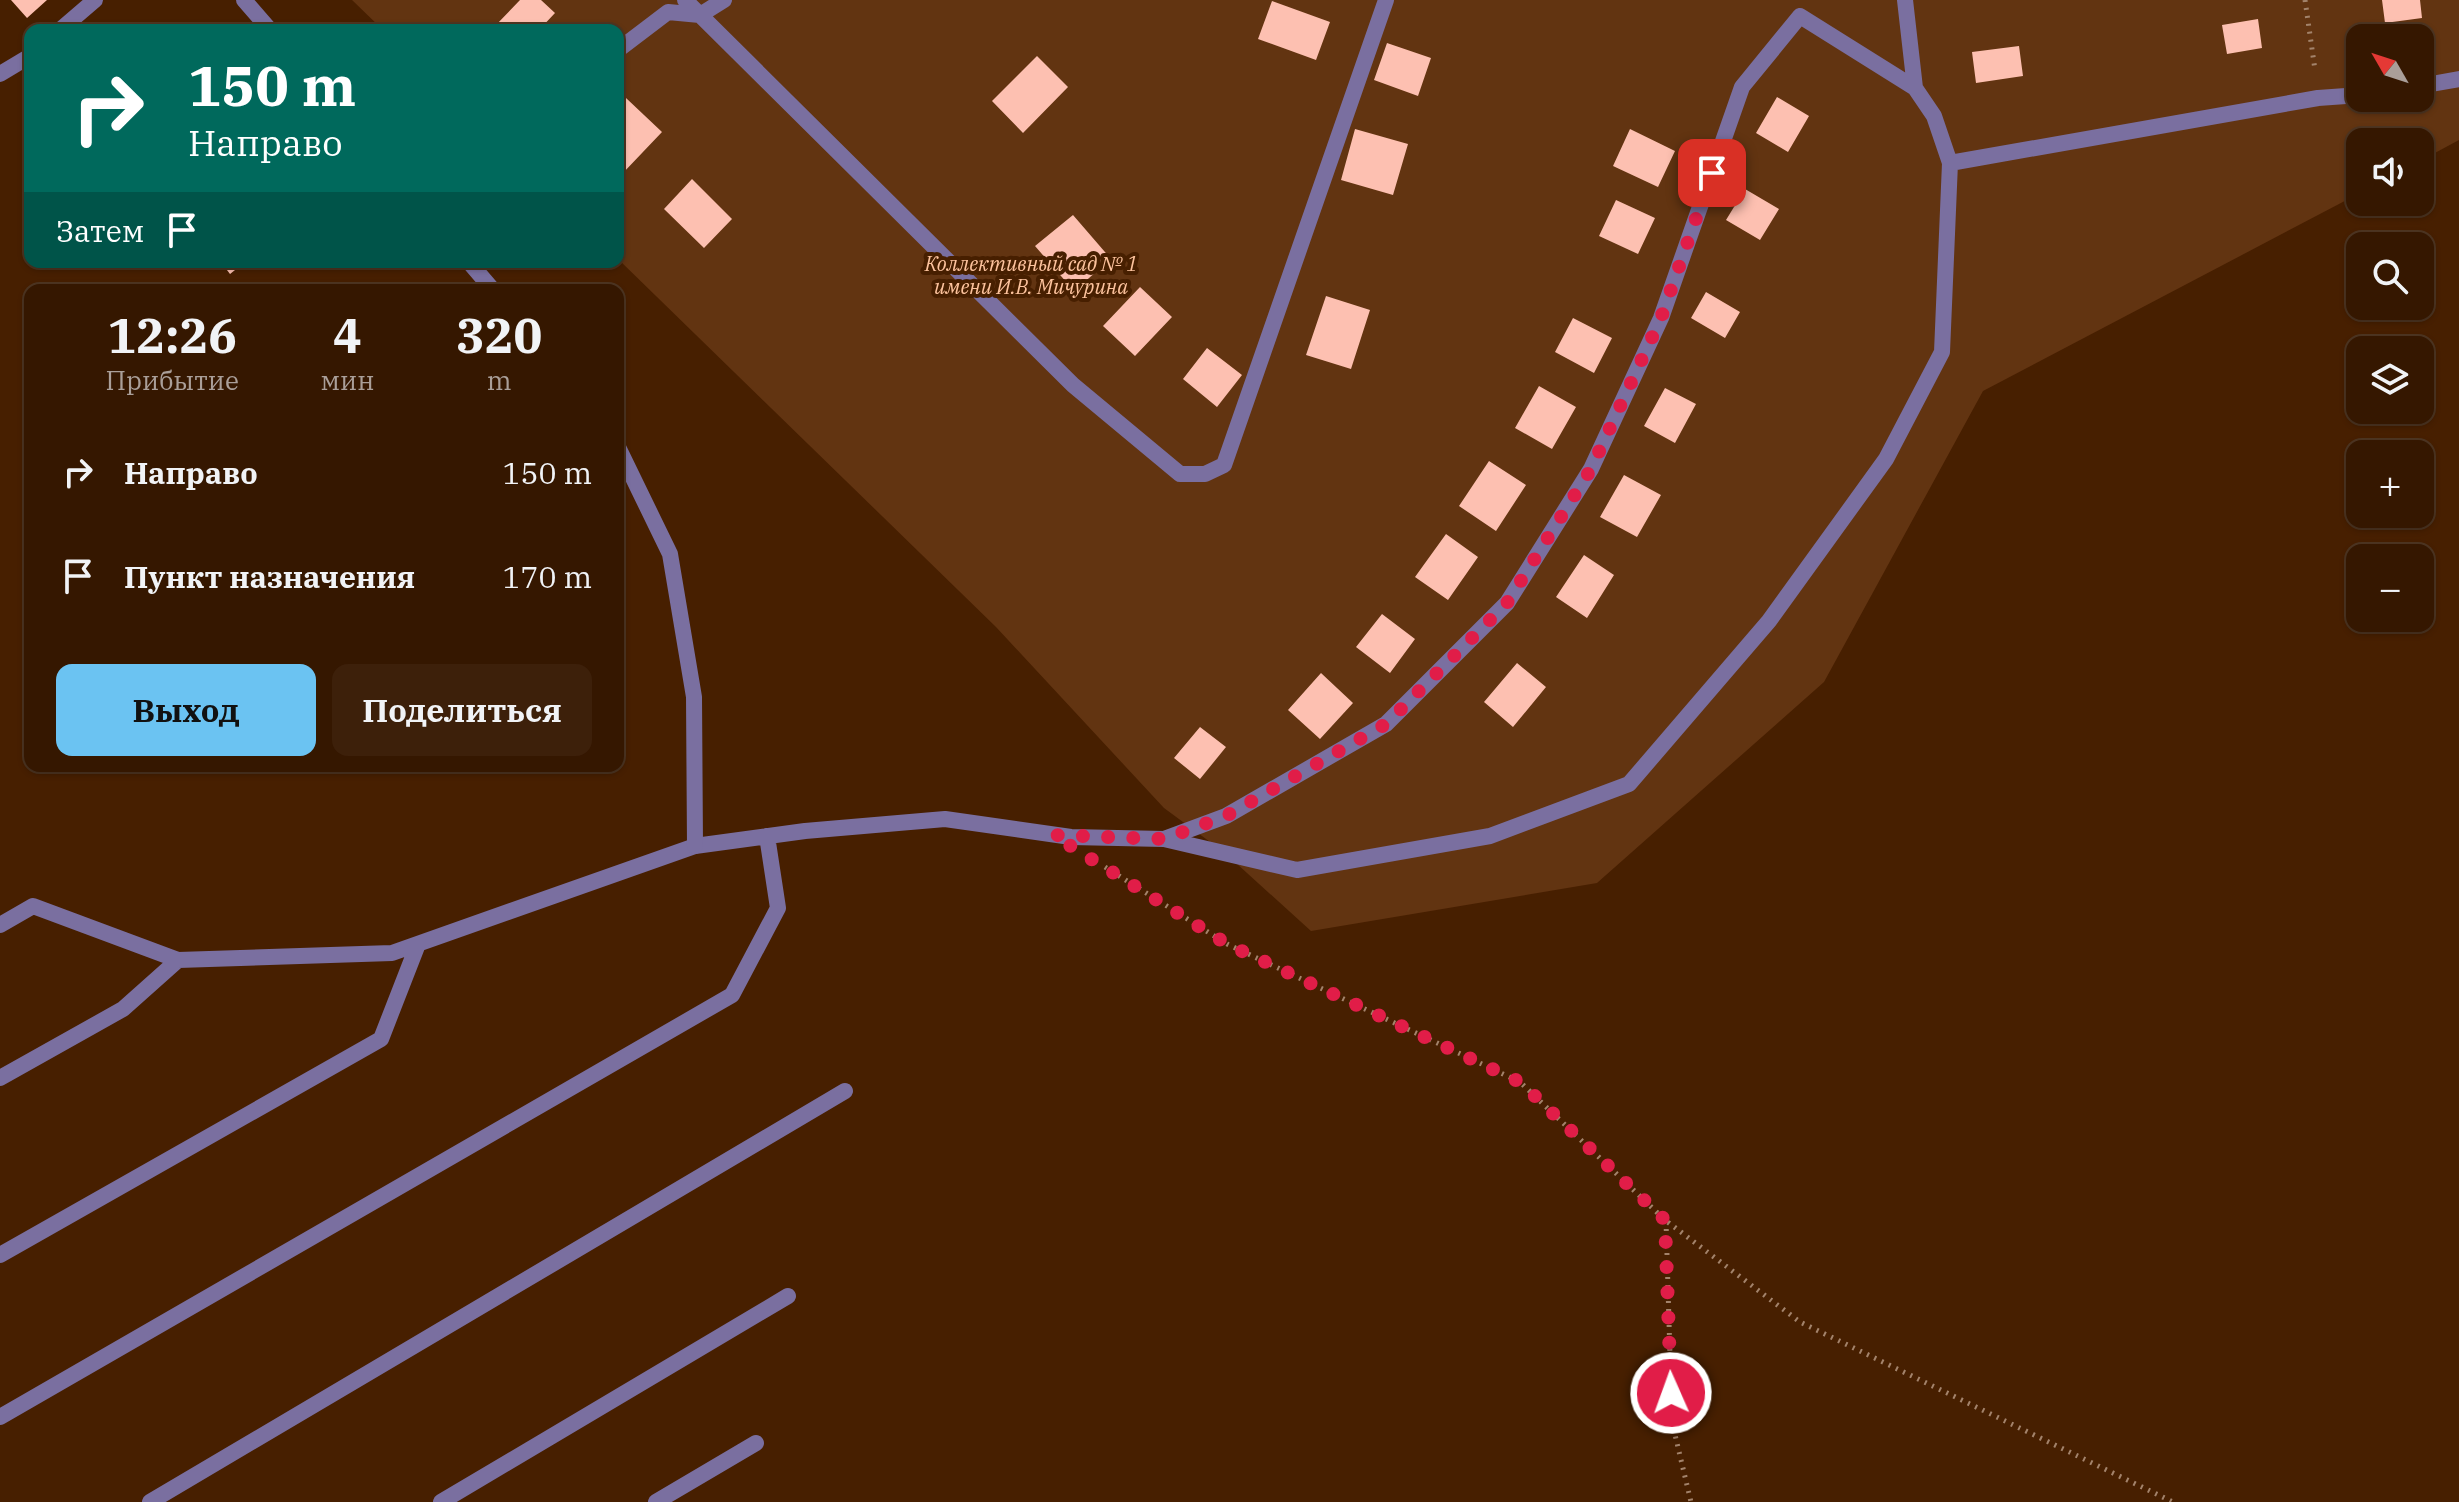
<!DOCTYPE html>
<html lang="ru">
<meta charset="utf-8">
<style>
:root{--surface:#351700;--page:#3d200a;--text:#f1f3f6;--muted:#aa9f99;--line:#4f3622;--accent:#6bc3f2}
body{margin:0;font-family:"IBM Plex Serif",serif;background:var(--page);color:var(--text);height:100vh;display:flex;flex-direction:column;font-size:30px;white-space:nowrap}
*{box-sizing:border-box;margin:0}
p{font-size:26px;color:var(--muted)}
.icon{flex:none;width:44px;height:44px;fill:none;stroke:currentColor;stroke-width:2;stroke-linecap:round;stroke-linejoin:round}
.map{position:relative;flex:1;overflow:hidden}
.side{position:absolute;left:24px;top:284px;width:600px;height:488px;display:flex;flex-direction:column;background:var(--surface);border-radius:16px;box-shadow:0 2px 6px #0004,0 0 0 2px var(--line)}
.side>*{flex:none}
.guide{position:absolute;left:24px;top:24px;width:600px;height:244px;border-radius:16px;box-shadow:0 2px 6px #0004,0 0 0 2px var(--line);background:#00695c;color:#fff;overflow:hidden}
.needle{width:52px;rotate:309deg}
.fabs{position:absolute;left:2346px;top:24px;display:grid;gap:16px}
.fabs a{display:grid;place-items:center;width:88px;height:88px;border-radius:16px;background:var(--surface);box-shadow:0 2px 6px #0004,0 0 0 2px var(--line);font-size:40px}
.pin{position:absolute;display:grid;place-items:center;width:68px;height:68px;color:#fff;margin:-34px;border-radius:16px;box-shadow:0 4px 12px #0006}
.me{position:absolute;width:88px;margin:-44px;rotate:358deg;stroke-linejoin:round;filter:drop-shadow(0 0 6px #0008)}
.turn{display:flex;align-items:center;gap:28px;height:168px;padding:0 32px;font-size:36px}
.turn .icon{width:104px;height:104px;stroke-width:2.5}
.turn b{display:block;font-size:56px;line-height:68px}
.then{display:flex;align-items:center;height:76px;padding:0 32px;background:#0003;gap:16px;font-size:30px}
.eta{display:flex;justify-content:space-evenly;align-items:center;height:136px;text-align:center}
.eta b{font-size:48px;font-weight:800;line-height:56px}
.cta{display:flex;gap:16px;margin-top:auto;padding:16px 32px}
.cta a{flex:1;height:92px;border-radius:16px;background:var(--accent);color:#111;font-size:32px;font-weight:800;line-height:92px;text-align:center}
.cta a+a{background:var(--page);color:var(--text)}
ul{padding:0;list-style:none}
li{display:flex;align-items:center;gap:24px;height:104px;padding:0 32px}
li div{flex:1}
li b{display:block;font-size:30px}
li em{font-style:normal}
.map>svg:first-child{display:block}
</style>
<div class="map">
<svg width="2459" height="1502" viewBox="0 0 2459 1502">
<rect width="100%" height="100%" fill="#471f00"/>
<path fill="#623411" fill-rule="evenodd" d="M352,0H2459V140L2420,161V142H2360V193L1983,391L1824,682L1597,883L1311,931L1225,853L1164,808L996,627L618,259V30H383ZM2360,38H2420V98H2360Z"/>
<path fill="#fdc0b1" d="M11,0H47L27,18Z
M520,0H541L555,13L539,30H497L494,27Z
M2382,0H2420L2422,18L2385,23Z
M1272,1L1330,22L1316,60L1258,39Z
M2258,19L2262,48L2227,54L2222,25Z
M1387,43L1431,58L1418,96L1374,80Z
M2019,46L2023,76L1976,83L1972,52Z
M1037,56L1068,87L1023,133L992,101Z
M1777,97L1809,116L1788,152L1756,133Z
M626,98L662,132L622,174L618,170V107Z
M1355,129L1408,144L1393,195L1341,180Z
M1630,129L1675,151L1658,187L1613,166Z
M692,179L732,219L704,248L664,209Z
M1745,189L1779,209L1760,240L1726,220Z
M1616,200L1655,218L1638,254L1599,236Z
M1073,215L1111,259L1074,291L1035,246Z
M221,262H245L230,274Z
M1140,287L1172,317L1135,356L1103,326Z
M1706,292L1740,312L1725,338L1691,318Z
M1326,296L1370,310L1351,369L1306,355Z
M1573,318L1612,338L1594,373L1555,352Z
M1207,348L1242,375L1217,407L1183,379Z
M1539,386L1576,407L1552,449L1515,428Z
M1665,388L1696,404L1675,443L1644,426Z
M1489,461L1526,485L1496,531L1459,506Z
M1624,475L1661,495L1637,537L1600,517Z
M1446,534L1478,557L1448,600L1415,577Z
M1584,555L1614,575L1587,618L1556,597Z
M1382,614L1415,639L1390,673L1356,647Z
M1517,663L1546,687L1513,727L1484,702Z
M1321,673L1353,703L1320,739L1288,710Z
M1200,727L1226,747L1200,779L1174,758Z"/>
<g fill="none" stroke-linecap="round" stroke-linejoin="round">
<path stroke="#a3836b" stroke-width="5" stroke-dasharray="2 6" stroke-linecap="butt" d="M2305,0L2315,70
M1105,867L1227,944L1520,1082L1665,1220L1800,1322L2173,1502
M1666,1221L1672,1422L1691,1502"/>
<path stroke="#7a6fa0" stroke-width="16" d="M685,0L1073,385L1180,474H1205L1224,465L1386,0
M1905,0L1915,88
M1800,16L1915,88L1934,116L1950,163L1942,352L1886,459L1769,621L1629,784L1490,836L1297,870L1164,839L1226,816L1386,724L1507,603L1591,469L1661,318L1742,87Z
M618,50L668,12L700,15L724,0
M2420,86L2459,79
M1950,163L2318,98L2360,95
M0,925L33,906L178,960L392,953L695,846L805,831L945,819L1071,837L1164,839
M0,1078L123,1009L178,960
M0,1255L381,1039L418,944
M0,1417L732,995L778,908L767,836
M150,1502L845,1091
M441,1502L788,1296
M656,1502L756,1443"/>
<path stroke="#7a6fa0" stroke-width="16" d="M244,0L270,30
M60,30L95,0
M0,74L30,56
M469,262L493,290
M618,447L670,554L694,697L695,846"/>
</g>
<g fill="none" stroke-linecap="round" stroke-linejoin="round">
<path stroke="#e11d48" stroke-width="14" stroke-dasharray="0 25.2" d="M1671,1393L1665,1220L1520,1082L1227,944L1053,835L1164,839L1226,816L1386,724L1507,603L1591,469L1661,318L1712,173"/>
</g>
<g text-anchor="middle" stroke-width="8" stroke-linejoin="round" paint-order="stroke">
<g font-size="20" font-style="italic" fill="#fdc39d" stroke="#471f00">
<text x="1031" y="271">Коллективный сад № 1<tspan x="1031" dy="23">имени И.В. Мичурина</tspan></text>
</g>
</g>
</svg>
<div class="fabs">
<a><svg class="needle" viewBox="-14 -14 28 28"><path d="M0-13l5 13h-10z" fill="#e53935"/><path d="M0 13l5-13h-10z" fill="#aa9f99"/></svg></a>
<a><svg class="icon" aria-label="sound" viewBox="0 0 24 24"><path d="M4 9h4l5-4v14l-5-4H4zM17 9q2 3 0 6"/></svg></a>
<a><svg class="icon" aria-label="search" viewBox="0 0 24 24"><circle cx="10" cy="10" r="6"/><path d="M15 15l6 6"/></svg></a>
<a><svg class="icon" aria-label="layers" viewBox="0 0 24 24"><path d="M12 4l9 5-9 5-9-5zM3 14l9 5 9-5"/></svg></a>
<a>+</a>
<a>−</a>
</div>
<div class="pin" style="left:1712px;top:173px;background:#d93025"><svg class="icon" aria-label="arrive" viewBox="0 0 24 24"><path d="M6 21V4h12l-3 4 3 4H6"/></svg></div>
<svg class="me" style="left:1671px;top:1393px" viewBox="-20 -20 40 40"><circle r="17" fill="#e11d48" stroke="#fff" stroke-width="3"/><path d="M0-11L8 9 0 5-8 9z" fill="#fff"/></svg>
<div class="guide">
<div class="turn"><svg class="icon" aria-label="right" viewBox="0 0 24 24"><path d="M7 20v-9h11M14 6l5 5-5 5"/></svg><div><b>150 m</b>Направо</div></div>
<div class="then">Затем<svg class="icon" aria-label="arrive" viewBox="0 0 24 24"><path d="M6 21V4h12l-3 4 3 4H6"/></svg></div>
</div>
<section class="side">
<div class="eta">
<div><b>12:26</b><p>Прибытие</p></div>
<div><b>4</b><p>мин</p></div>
<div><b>320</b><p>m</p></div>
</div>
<ul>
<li><svg class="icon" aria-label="right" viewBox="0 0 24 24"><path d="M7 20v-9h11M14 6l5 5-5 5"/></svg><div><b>Направо</b></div><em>150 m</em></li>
<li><svg class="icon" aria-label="arrive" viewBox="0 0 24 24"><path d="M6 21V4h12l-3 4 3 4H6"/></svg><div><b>Пункт назначения</b></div><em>170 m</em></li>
</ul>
<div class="cta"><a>Выход</a><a>Поделиться</a></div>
</section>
</div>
